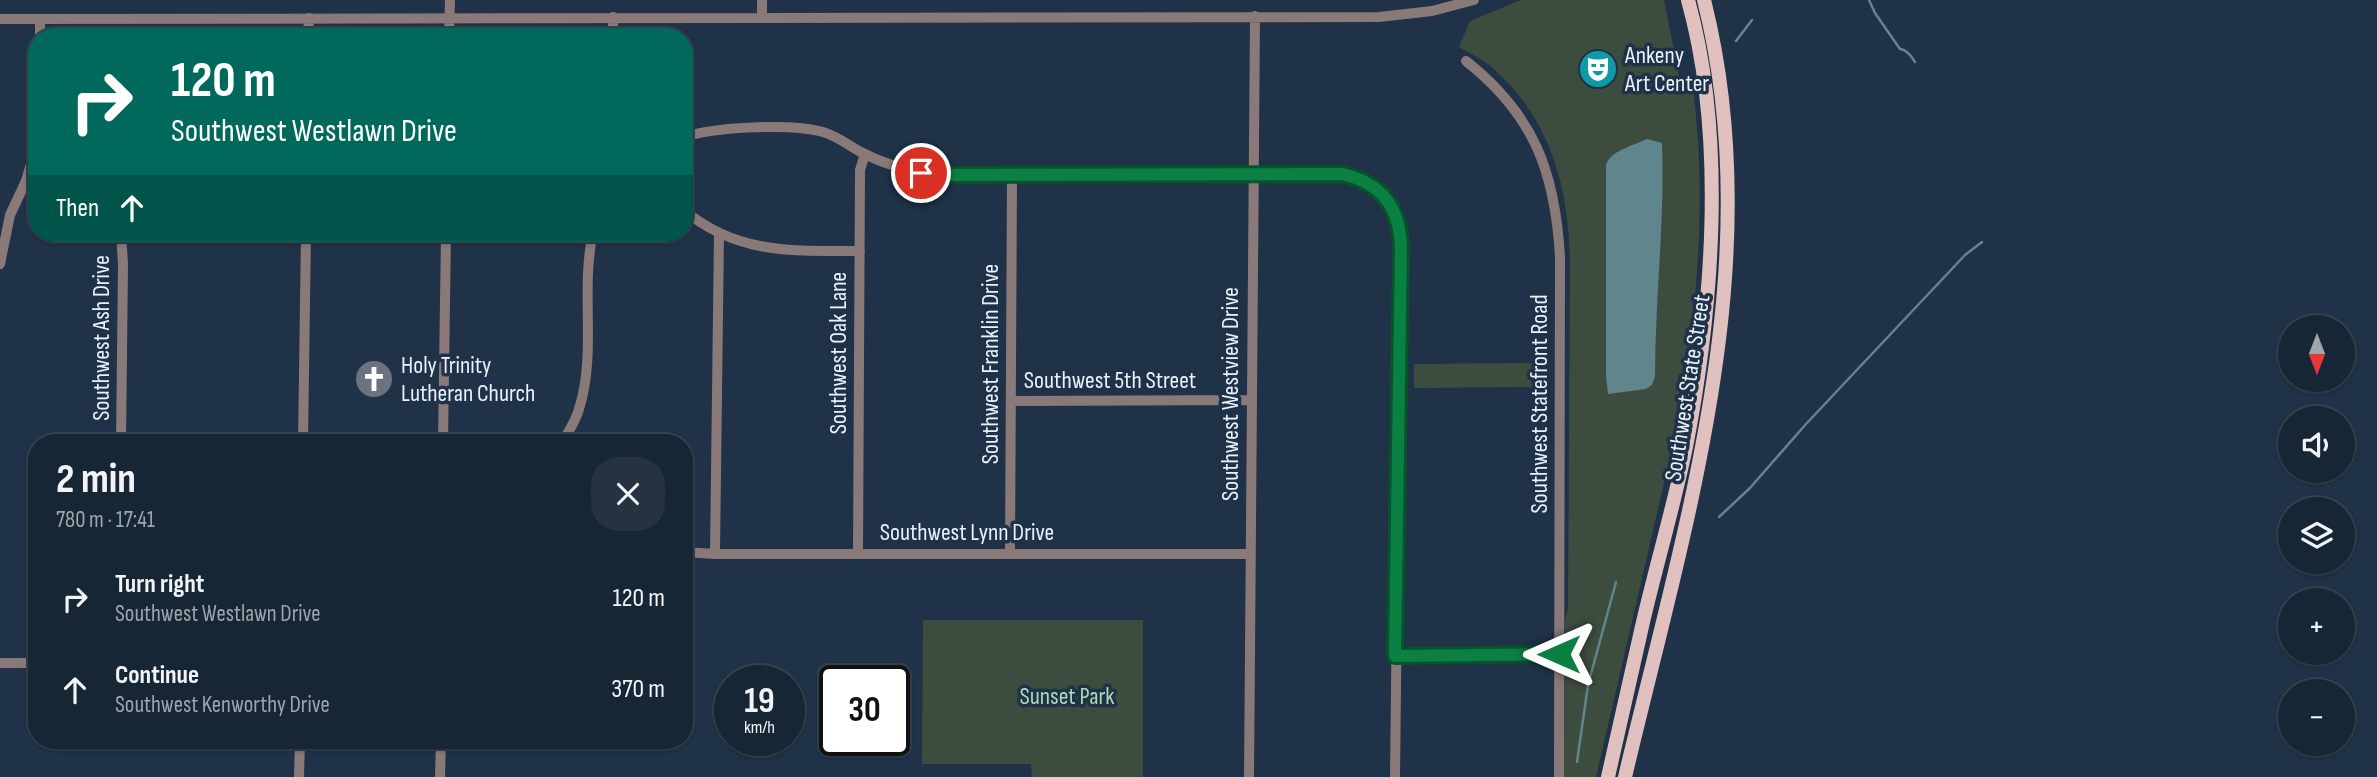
<!DOCTYPE html>
<meta charset="utf-8">
<style>
:root{--surface:#172635;--page:#243241;--text:#f1f3f6;--muted:#9ea5ad;--line:#364350}
body{margin:0;font-family:"Sofia Sans Condensed",sans-serif;background:var(--page);color:var(--text);height:100vh;display:flex;flex-direction:column;font-size:26px;white-space:nowrap}
*{box-sizing:border-box;margin:0}
p{font-size:23px;color:var(--muted)}
.icon{flex:none;width:38px;height:38px;fill:none;stroke:currentColor;stroke-width:2;stroke-linecap:round;stroke-linejoin:round}
.map{position:relative;flex:1;overflow:hidden}
.details{position:absolute;left:28px;top:434px;width:665px;height:315px;display:flex;flex-direction:column;background:var(--surface);border-radius:28px;box-shadow:0 2px 5px #0004,0 0 0 2px var(--line)}
.details>*{flex:none}
.guide{position:absolute;left:28px;top:28px;width:665px;height:214px;border-radius:28px;box-shadow:0 2px 5px #0004,0 0 0 2px var(--line);background:#00695c;color:#fff;overflow:hidden}
.needle{width:46px;rotate:180deg}
.buttons{position:absolute;left:2278px;top:315px;display:grid;gap:14px}
.buttons a{display:grid;place-items:center;width:77px;height:77px;border-radius:50%;background:var(--surface);box-shadow:0 2px 5px #0004,0 0 0 2px var(--line);font-size:35px}
.speed{position:absolute;left:714px;top:665px;display:flex;gap:14px;font-size:35px;font-weight:700;text-align:center}
.speed>*{display:grid;place-content:center;width:91px;height:91px;border-radius:50%;background:var(--surface);box-shadow:0 2px 5px #0004,0 0 0 2px var(--line);line-height:1}
.speed small{font-size:18px;font-weight:400}
.speed .limit{border:4px solid #111;border-radius:10px;background:#fff;color:#111}
.pin{position:absolute;display:grid;place-items:center;width:60px;height:60px;color:#fff;margin:-30px;border:4px solid #fff;border-radius:50%;box-shadow:0 2px 7px #0007}
.me{position:absolute;width:77px;margin:-38px;rotate:270deg;stroke-linejoin:round;filter:drop-shadow(0 0 5px #0008)}
.turn{display:flex;align-items:center;gap:24px;height:147px;padding:0 28px;font-size:32px}
.turn .icon{width:91px;height:91px;stroke-width:2.5}
.turn b{display:block;font-size:49px;line-height:60px}
.then{display:flex;align-items:center;height:66px;padding:0 28px;background:#0003;gap:14px;font-size:26px}
.round{display:grid;place-items:center;flex:none;width:74px;height:74px;border-radius:28px;background:var(--page)}
.overview{display:flex;align-items:center;justify-content:space-between;height:119px;padding:0 28px}
h1{font-size:42px;font-weight:700;line-height:52px}
ul{padding:0;list-style:none}
li{display:flex;align-items:center;gap:21px;height:91px;padding:0 28px}
li div{flex:1}
li b{display:block;font-size:26px}
li em{font-style:normal}
.map>svg:first-child{display:block}
</style>
<div class="map">
<svg width="2377" height="777" viewBox="0 0 2377 777">
<rect width="100%" height="100%" fill="#1f3247"/>
<path fill="#3c4d40" d="M1521,0H1664L1681,86L1692,81C1708,197 1697,313 1677,427L1596,777H1564L1565,621L1568,608L1570,258C1568,185 1550,121 1496,71C1486,61 1471,54 1459,47L1470,21Z
M1532,363L1533,387L1414,388V364Z
M923,620H1143V777H1032L1031,764H922Z"/>
<path fill="#60858d" d="M1647,139L1662,143C1665,221 1655,298 1655,376L1652,385L1646,389L1608,394L1606,376V165C1611,150 1633,146 1647,139Z"/>
<g fill="none" stroke-linecap="round" stroke-linejoin="round">
<path stroke="#60858d" stroke-width="2.5" d="M1869,0L1875,13L1900,49C1907,50 1911,56 1915,62
M1736,41L1752,20
M1719,517L1750,488L1806,424L1965,255L1982,242
M1577,762L1588,685L1616,582"/>
<path stroke="#897979" stroke-width="10" d="M762,0V18
M613,17V37
M0,19L1379,17L1432,11L1474,0
M40,19V37
M308,37L309,18
M449,37L450,0
M1466,61C1534,115 1555,171 1560,257L1559,777
M684,137C715,127 792,123 823,132C837,136 848,145 861,152C889,167 917,173 948,175H1343C1383,184 1399,206 1401,246L1395,777
M684,210C737,255 796,251 860,251
M121,233L123,264L121,443
M0,264L10,215L26,181L37,143
M1011,401L1251,400
M303,443L306,233
M443,443L446,233
M562,443C568,432 576,421 579,409C597,352 580,291 593,233
M684,552L715,554H1250
M1010,553L1012,175
M715,554L719,233
M858,554L860,170L865,154
M1395,656L1559,655
M0,663H37
M299,777L300,740
M440,777L441,740
M1249,777L1255,16"/>
<path stroke="#e1c0c0" stroke-width="14" d="M1608,777C1620,725 1631,673 1643,622C1657,562 1675,502 1687,442C1713,305 1726,136 1688,0
M1625,777C1685,523 1770,261 1704,0"/>
</g>
<g fill="none" stroke-linecap="round" stroke-linejoin="round">
<defs>
<path id="route" d="M921,173L948,175L1343,174C1382,184 1399,206 1401,246L1395,656L1559,654"/>
</defs>
<use href="#route" stroke="#07532c" stroke-width="18"/>
<use href="#route" stroke="#0b8043" stroke-width="12"/>
</g>
<defs>
<symbol id="theatre-disc" viewBox="-11 -11 22 22"><circle r="9.5" fill="#0f9aa8" stroke="#1f3247"/><path d="M-5-5.5Q0-4 5-5.5V0Q5 5 0 6Q-5 5-5 0ZM-3.3-2.5H-1v1.5H-3.3ZM1-2.5H3.3v1.5H1ZM-2.8 1Q0 5.5 2.8 1Z" fill="#fff"/></symbol>
<symbol id="church-disc" viewBox="-11 -11 22 22"><circle r="9.5" fill="#6b7280" stroke="#1f3247"/><path d="M-1.2-6h2.4v3.5h3.3v2.4h-3.3V6h-2.4V-.1h-3.3v-2.4h3.3Z" fill="#fff"/></symbol>
</defs>
<g fill-rule="evenodd">
<use href="#theatre-disc" x="1576" y="47" width="44" height="44"/>
<use href="#church-disc" x="352" y="357" width="44" height="44"/>
</g>
<g text-anchor="middle" stroke-width="7" stroke-linejoin="round" paint-order="stroke">
<g font-size="24" fill="#e8f2fd" stroke="#1f3247" text-anchor="start">
<text x="1625" y="63">Ankeny<tspan x="1625" dy="28">Art Center</tspan></text>
<text x="401" y="373">Holy Trinity<tspan x="401" dy="28">Lutheran Church</tspan></text>
</g>
<g font-size="24" fill="#e8f2fd" stroke="#1f3247">
<text transform="translate(101 338) rotate(-90)" y="8">Southwest Ash Drive</text>
<text transform="translate(838 353) rotate(-90)" y="8">Southwest Oak Lane</text>
<text transform="translate(990 364) rotate(-90)" y="8">Southwest Franklin Drive</text>
<text x="1110" y="388">Southwest 5th Street</text>
<text transform="translate(1687 388) rotate(-81)" y="8">Southwest State Street</text>
<text transform="translate(1230 394) rotate(-90)" y="8">Southwest Westview Drive</text>
<text transform="translate(1539 404) rotate(-90)" y="8">Southwest Statefront Road</text>
<text x="967" y="540">Southwest Lynn Drive</text>
</g>
<g font-size="24" fill="#aadbb5" stroke="#1f3247">
<text x="1067" y="704">Sunset Park</text>
</g>
</g>
</svg>
<div class="buttons">
<a><svg class="needle" viewBox="-14 -14 28 28"><path d="M0-13l5 13h-10z" fill="#e53935"/><path d="M0 13l5-13h-10z" fill="#9ea5ad"/></svg></a>
<a><svg class="icon" aria-label="sound" viewBox="0 0 24 24"><path d="M4 9h4l5-4v14l-5-4H4zM17 9q2 3 0 6"/></svg></a>
<a><svg class="icon" aria-label="layers" viewBox="0 0 24 24"><path d="M12 4l9 5-9 5-9-5zM3 14l9 5 9-5"/></svg></a>
<a>+</a>
<a>−</a>
</div>
<div class="speed"><div>19<small>km/h</small></div><div class="limit">30</div></div>
<div class="pin" style="left:921px;top:173px;background:#d93025"><svg class="icon" aria-label="arrive" viewBox="0 0 24 24"><path d="M6 21V4h12l-3 4 3 4H6"/></svg></div>
<svg class="me" style="left:1559px;top:654px" viewBox="-20 -20 40 40"><path d="M0-17L14 15 0 8-14 15z" fill="#0b8043" stroke="#fff" stroke-width="4"/></svg>
<div class="guide">
<div class="turn"><svg class="icon" aria-label="right" viewBox="0 0 24 24"><path d="M7 20v-9h11M14 6l5 5-5 5"/></svg><div><b>120 m</b>Southwest Westlawn Drive</div></div>
<div class="then">Then<svg class="icon" aria-label="ahead" viewBox="0 0 24 24"><path d="M12 20V5M6 11l6-6 6 6"/></svg></div>
</div>
<section class="details">
<div class="overview"><div><h1>2 min</h1><p>780 m · 17:41</p></div><a class="round"><svg class="icon" aria-label="close" viewBox="0 0 24 24"><path d="M6 6l12 12M18 6L6 18"/></svg></a></div>
<ul>
<li><svg class="icon" aria-label="right" viewBox="0 0 24 24"><path d="M7 20v-9h11M14 6l5 5-5 5"/></svg><div><b>Turn right</b><p>Southwest Westlawn Drive</p></div><em>120 m</em></li>
<li><svg class="icon" aria-label="ahead" viewBox="0 0 24 24"><path d="M12 20V5M6 11l6-6 6 6"/></svg><div><b>Continue</b><p>Southwest Kenworthy Drive</p></div><em>370 m</em></li>
</ul>
</section>
</div>
